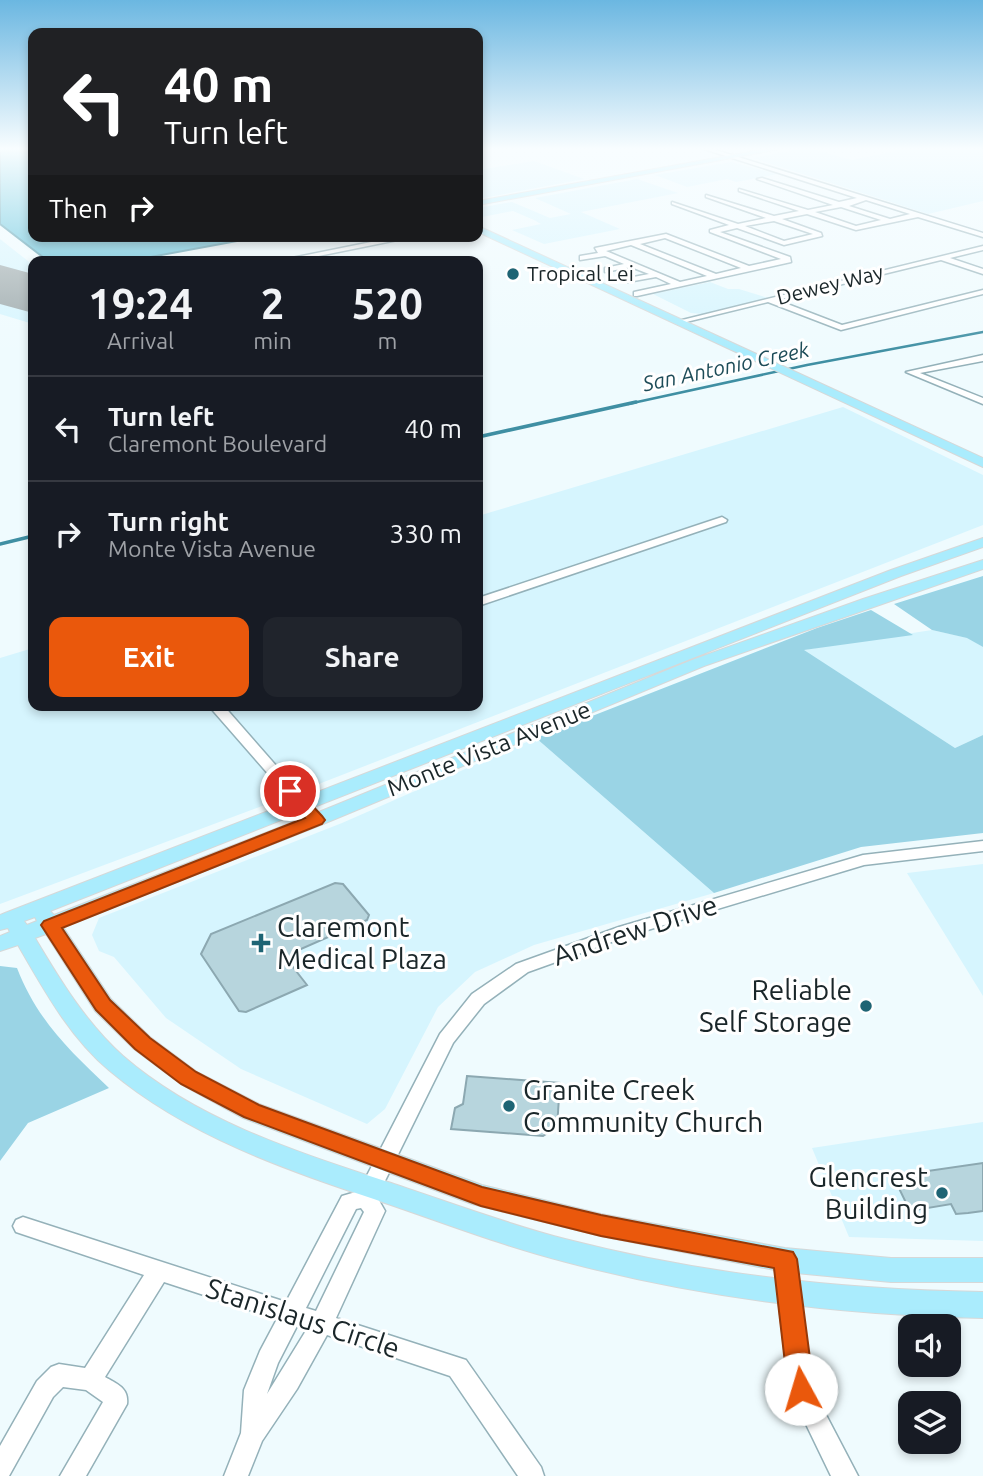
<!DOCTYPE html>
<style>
:root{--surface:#171b24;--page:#20242c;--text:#f1f3f6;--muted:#9ea1a6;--line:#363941;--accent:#ea580c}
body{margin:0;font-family:Ubuntu,sans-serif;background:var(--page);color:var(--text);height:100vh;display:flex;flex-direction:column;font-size:26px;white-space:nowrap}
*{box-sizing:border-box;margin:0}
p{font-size:23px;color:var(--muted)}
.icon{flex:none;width:38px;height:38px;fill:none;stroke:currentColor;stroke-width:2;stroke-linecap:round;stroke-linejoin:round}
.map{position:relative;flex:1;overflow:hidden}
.details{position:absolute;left:28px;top:256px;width:455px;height:455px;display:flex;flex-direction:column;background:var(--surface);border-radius:14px;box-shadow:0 4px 10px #0003}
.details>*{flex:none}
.hud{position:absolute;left:28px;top:28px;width:455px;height:214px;border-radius:14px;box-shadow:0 4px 10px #0003;background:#202124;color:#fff;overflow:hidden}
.fabs{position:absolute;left:898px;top:1314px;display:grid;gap:14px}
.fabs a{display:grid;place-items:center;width:63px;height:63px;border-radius:14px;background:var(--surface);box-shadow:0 4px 10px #0003;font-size:35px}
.pin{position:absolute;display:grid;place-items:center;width:60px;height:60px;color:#fff;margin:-30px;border:4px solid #fff;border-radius:50%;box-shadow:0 2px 7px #0007}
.me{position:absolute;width:77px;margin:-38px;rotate:354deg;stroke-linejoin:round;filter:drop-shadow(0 0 5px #0008)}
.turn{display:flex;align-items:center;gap:24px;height:147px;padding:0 21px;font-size:32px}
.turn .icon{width:91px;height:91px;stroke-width:2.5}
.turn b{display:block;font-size:49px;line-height:60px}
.then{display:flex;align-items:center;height:66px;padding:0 21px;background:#0003;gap:14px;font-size:26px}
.eta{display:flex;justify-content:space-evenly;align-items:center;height:119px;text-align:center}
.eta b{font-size:42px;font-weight:700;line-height:49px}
.cta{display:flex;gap:14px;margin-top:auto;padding:14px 21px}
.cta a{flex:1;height:80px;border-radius:14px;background:var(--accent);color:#fff;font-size:28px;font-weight:700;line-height:80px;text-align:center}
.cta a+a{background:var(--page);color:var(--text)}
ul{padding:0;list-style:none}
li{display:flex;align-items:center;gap:21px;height:105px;padding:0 21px;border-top:2px solid var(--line)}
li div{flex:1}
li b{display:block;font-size:26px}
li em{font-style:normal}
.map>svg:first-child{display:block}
</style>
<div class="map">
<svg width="983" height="1476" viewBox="0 0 983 1476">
<rect width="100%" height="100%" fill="#effbfe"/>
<path fill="#d6f5fe" d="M808,148L852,160L910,148H983V201L928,214L753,158Z
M534,161L584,179L478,199V170Z
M731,162L778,174L736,182L727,179L687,187L655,175Z
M637,179L678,193L581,212L620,229L544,244L512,230L541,224L534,220L513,211L482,217L478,215V208L512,202L550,218L571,214L535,198Z
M0,239L33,265V324L0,314Z
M710,282L728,289H739L768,298L702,314L691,313L653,294Z
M843,407L983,475V525L270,803L0,904V658L33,648V705H478V516Z
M932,630L968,638L983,647V735L955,748L803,650Z
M536,738L714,893L534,945L475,972L438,1007L385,1109L367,1124L241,1069L166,1018L114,957L99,951L92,935L99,918L342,823Z
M983,864V996L907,873Z
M983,1122V1241L849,1237L812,1148Z"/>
<path fill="#9ad4e5" d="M983,576V647L967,638L932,630L894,604Z
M871,610L913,635L804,650L955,748L983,735V833L861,847L714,893L536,738L817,628Z
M0,966L17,968C37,1020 70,1051 109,1088L28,1123L0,1161Z"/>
<path fill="#4fbcd7" stroke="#3f8fa3" stroke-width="2" d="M0,148H33V236H264L129,261H48L0,224Z"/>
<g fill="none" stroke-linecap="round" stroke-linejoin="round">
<path stroke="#3f8fa3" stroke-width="2.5" d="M628,404L807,365L983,332"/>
<path stroke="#3f8fa3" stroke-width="3.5" d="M478,437L636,402
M0,544L33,536"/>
<path fill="#9ca8aa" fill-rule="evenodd" d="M0,265L33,274V286L0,277Z"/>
<path fill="#9ca8aa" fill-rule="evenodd" d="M0,273L33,282V313L0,304Z"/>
</g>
<path fill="#b7d5dd" stroke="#8ca8b1" stroke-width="2" d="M335,883L343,884L369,915L367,920L294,952L289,962L307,985L246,1012L239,1011L201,954L211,934Z
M467,1076L560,1083L557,1127L543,1136L451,1129L455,1108L463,1104Z
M983,1163V1211L968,1213L956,1214L951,1204L910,1211L893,1176Z"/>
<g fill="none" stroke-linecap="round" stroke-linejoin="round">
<defs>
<path id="minor" d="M701,148H709L983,233V237L918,217L856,230L807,214L782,219L821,233L822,236L784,245L737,228L720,232L790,257L791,262L637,296H634V292L671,284L656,277L628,282V278L649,274L631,267L605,272V268L624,264L605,256L580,260V256L598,253L595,248L666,234L749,266L781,259L710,232V230L729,225L672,204V202L738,224L766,218L706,197V195L774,216L799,211L739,191V189L808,210L833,205L757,179L762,178L839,202L857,198ZM866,200L910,214L890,219L849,206ZM841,207L881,220L856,226L815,212ZM774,221L813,234L784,241L745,226ZM665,238L741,268L716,274L640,244ZM631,245L707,276L680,282L606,251Z
M401,236H417L294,261H277Z
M983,246V250L950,258L983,269V274L941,260L777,300L842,325L983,290V294L841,330L768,302L678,324L674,322Z
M983,355V361L920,373L983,398V404L906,372Z
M722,517L727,520L726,522L478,606V598Z
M208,705H223L321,817L324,820L321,823H311Z
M983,841V851L864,865L631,935L528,972L484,1004L453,1043L377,1197L385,1211L336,1318L466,1360L541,1467L544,1476H518L450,1376L327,1335L297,1389L262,1441L248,1476H224L241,1433L244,1390L260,1351L277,1319L164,1282L105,1377C117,1384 129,1388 127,1404L86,1476H60L103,1402L86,1390L63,1387L53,1397L9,1476H0V1446L37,1381L51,1367L59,1364L85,1368L144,1275L16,1232L13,1226L16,1220L23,1217L286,1302L342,1196L359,1191L440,1034L472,994L516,964L619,927L863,855ZM361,1208L364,1212L316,1311L306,1308L356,1209ZM297,1326L307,1329L267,1394L278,1363Z
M785,1251L793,1253L796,1260L812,1388L858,1476H831L789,1389L774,1260L777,1253Z"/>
<path id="major" d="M771,148H785L478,205V201Z
M478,226L983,458V467L478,232Z
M983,538V547L901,576L50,911L54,915L309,816L692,660L863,599L983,560V569L704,666L323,824L63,927L111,999L150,1037L197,1072L259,1104L482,1185L601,1214L785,1248L891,1258H983V1282H891L785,1272L601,1236L472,1204L243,1118L181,1084L134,1049L95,1011L46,934L35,938C60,980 86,1023 123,1056C199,1122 300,1153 394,1184C451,1203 507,1224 565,1239C701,1274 842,1290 983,1292V1318C842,1315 702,1298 566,1262C507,1247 449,1225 391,1205C293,1172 191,1139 110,1071C70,1038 44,990 18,945L0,951V936L10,932L8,928L0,930V915L5,913L891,570ZM35,917L37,921L27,925L24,921Z"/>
</defs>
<use href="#minor" stroke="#94b1b9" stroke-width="3"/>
<use href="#major" stroke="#d6d8d8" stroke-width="2"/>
<use href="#minor" fill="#fff" fill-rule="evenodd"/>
<use href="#major" fill="#aaecfd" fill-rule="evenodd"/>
</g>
<linearGradient id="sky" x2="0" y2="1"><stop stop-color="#6bb7e1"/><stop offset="0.42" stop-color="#f8fdff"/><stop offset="1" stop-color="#f8fdff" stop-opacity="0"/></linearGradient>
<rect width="983" height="354" fill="url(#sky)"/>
<path fill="#ea580c" stroke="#983908" stroke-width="2" d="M290,786L296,788L322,816L325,820L322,824L62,928L110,1000L150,1038L196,1072L259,1105L482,1187L601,1215L793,1252L797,1259L814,1389L810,1398L801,1401L792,1398L788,1389L774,1268L601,1236L481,1206L244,1117L181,1084L135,1049L96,1010L41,925L44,921L305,818L282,791Z"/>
<g fill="#1e6474" stroke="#fff" stroke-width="2.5">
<circle cx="513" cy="274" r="7"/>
<path d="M257.5 932.5h7v7h7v7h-7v7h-7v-7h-7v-7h7z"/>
<circle cx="866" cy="1006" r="7"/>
<circle cx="509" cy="1106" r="7"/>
<circle cx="942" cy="1193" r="7"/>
</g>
<g text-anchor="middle" stroke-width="6" stroke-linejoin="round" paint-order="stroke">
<g font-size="21" fill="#1a2629" stroke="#fff" text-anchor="start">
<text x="527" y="281">Tropical Lei</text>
</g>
<g font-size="21" fill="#1a2629" stroke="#fff">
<text transform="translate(830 285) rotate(-14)" y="7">Dewey Way</text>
</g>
<g font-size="21" font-style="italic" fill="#1d4c58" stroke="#fff">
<text transform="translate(726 367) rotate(-12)" y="7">San Antonio Creek</text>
</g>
<g font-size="24" fill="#1a2629" stroke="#fff">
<text transform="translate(489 749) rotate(-22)" y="8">Monte Vista Avenue</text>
</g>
<g font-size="28" fill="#1a2629" stroke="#fff" text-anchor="start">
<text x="277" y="937">Claremont<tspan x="277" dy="32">Medical Plaza</tspan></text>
<text x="852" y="1000" text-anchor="end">Reliable<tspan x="852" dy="32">Self Storage</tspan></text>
<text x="523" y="1100">Granite Creek<tspan x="523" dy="32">Community Church</tspan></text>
<text x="928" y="1187" text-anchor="end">Glencrest<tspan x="928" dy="32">Building</tspan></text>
</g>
<g font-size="28" fill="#1a2629" stroke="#fff">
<text transform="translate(635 930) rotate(-18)" y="10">Andrew Drive</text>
<text transform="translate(303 1318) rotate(18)" y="10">Stanislaus Circle</text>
</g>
</g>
</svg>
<div class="fabs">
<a><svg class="icon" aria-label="sound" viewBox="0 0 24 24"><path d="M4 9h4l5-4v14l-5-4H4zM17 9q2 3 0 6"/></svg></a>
<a><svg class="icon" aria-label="layers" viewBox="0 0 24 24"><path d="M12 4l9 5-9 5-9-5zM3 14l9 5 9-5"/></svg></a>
</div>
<div class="pin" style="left:290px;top:791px;background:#d93025"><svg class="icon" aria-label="arrive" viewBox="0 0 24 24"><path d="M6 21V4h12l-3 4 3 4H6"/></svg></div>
<svg class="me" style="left:801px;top:1389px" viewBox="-20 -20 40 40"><circle r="19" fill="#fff"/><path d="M0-13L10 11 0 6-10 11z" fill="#ea580c"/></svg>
<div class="hud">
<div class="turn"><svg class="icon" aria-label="left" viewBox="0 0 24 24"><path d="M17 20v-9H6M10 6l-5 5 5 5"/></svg><div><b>40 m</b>Turn left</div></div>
<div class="then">Then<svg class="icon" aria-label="right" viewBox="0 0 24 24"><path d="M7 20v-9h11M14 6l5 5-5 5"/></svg></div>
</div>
<section class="details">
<div class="eta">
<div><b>19:24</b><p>Arrival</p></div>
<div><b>2</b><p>min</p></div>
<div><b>520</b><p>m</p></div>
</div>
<ul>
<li><svg class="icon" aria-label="left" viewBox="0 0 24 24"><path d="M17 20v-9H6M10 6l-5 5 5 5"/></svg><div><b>Turn left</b><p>Claremont Boulevard</p></div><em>40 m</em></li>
<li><svg class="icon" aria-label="right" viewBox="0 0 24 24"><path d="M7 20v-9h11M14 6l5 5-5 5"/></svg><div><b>Turn right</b><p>Monte Vista Avenue</p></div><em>330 m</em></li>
</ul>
<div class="cta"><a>Exit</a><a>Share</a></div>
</section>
</div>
